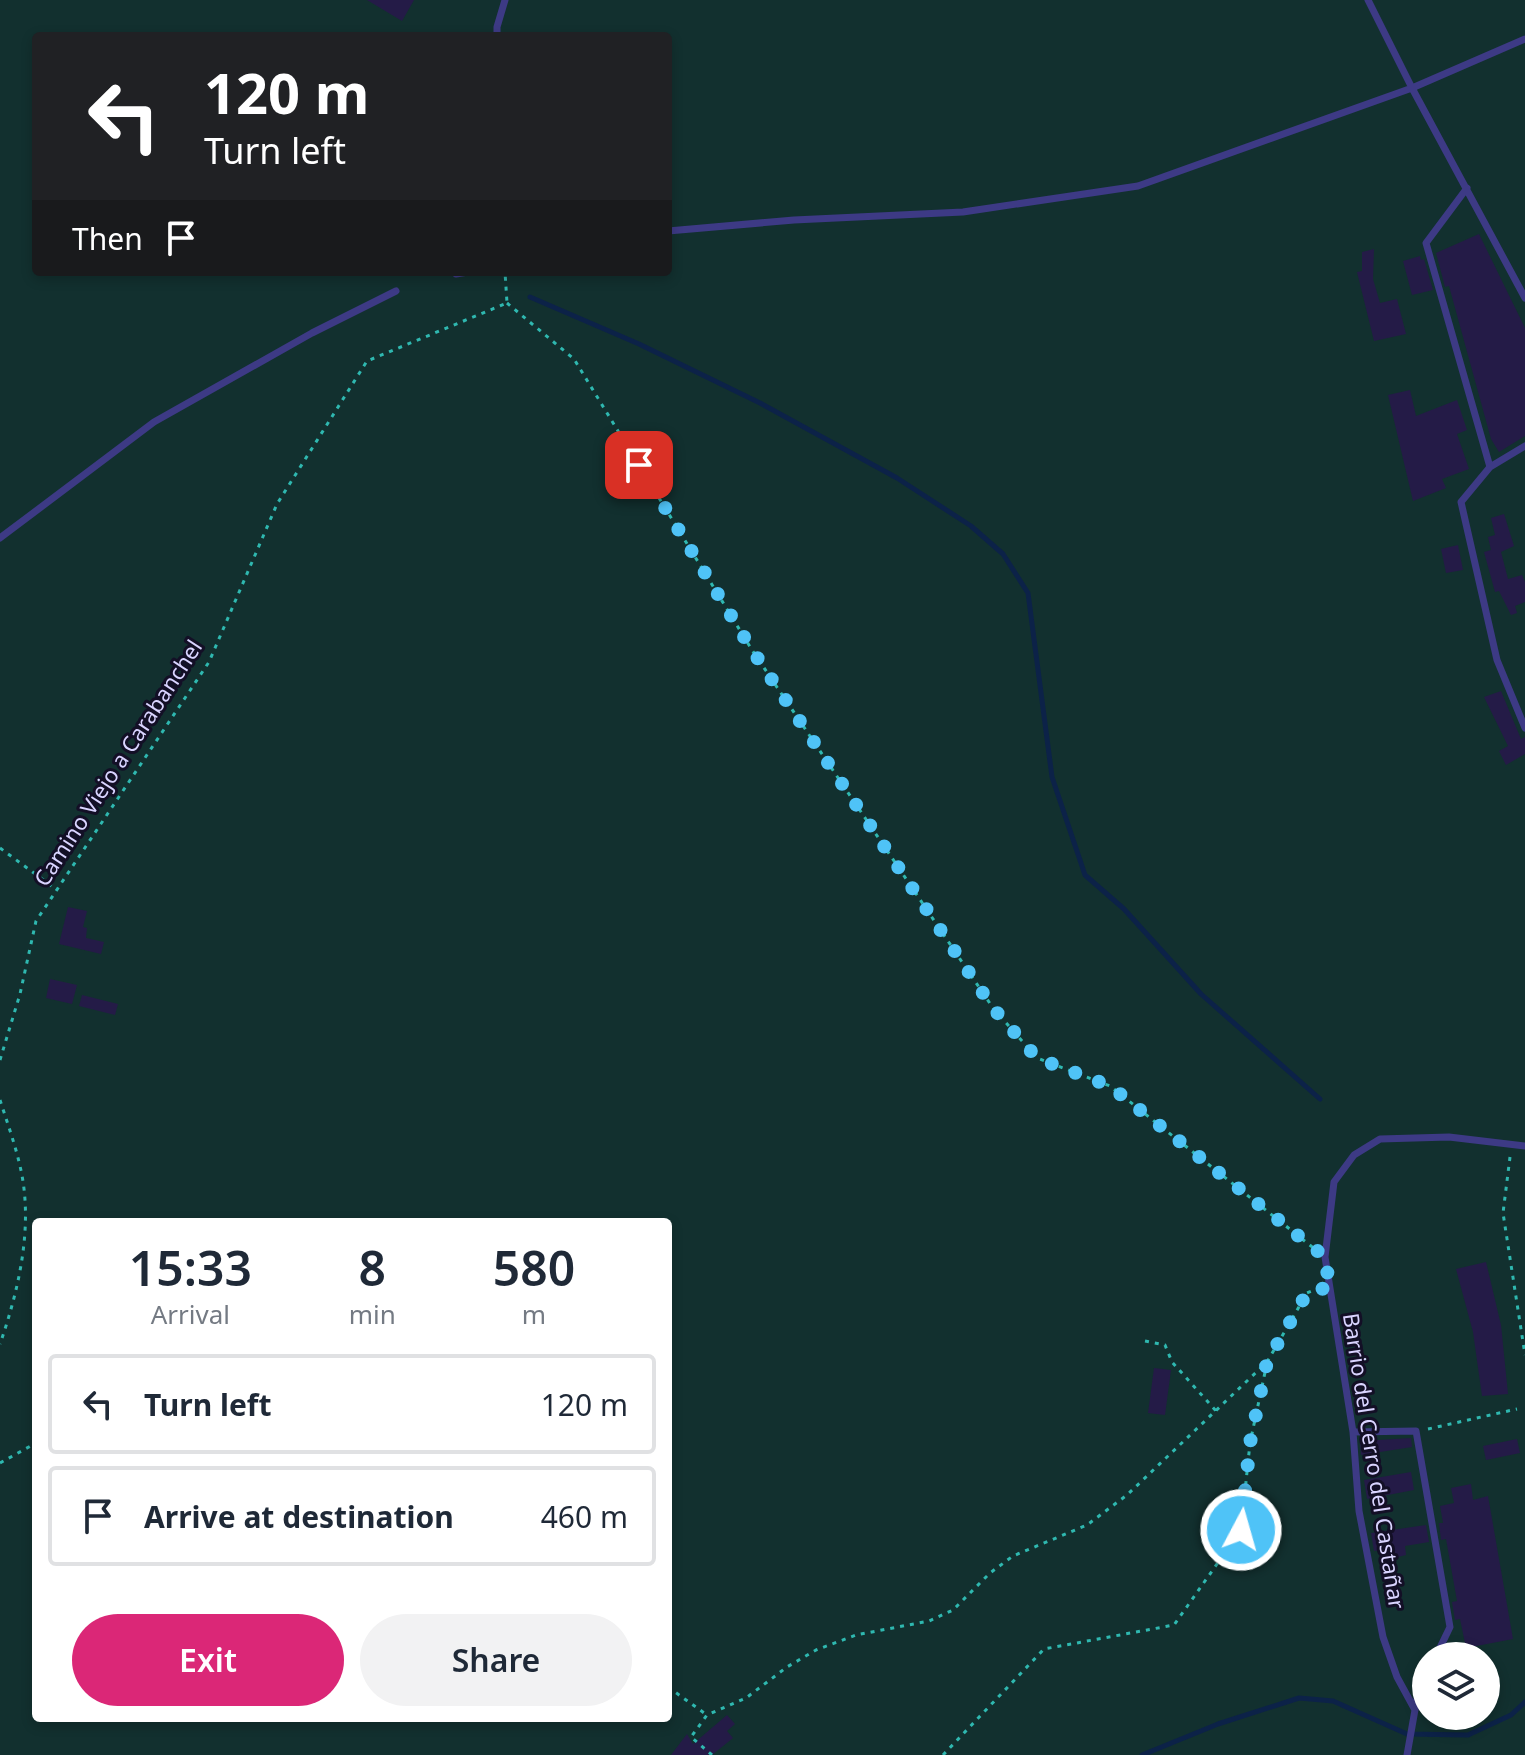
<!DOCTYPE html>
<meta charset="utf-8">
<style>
:root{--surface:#fff;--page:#f2f2f3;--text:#1f2937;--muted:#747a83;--line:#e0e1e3;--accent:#db2777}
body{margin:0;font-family:"Noto Sans",sans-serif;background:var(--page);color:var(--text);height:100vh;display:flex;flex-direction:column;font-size:30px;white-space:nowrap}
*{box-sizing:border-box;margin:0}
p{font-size:26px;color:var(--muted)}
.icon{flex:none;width:44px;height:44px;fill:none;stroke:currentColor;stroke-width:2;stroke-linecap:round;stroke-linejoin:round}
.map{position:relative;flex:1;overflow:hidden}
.side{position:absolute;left:32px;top:1218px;width:640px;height:504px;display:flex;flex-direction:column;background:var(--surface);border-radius:8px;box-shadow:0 4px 12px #0003}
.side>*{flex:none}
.hud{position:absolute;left:32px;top:32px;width:640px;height:244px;border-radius:8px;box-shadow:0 4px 12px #0003;background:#202124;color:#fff;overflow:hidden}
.tools{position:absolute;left:1412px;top:1642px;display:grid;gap:16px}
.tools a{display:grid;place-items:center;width:88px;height:88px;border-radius:50%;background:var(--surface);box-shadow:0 4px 12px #0003;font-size:40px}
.pin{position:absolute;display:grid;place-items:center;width:68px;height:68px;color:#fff;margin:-34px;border-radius:16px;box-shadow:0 4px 12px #0006}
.me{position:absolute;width:88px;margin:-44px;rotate:6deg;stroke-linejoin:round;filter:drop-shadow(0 0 6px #0008)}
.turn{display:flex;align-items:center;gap:28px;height:168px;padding:0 40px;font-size:36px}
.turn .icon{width:104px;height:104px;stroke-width:2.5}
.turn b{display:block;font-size:56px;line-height:68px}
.then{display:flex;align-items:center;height:76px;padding:0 40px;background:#0003;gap:16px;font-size:30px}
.eta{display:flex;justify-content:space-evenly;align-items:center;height:136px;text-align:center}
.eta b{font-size:48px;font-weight:600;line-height:56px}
.action{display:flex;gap:16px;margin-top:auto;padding:16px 40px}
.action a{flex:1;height:92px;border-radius:48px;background:var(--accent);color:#fff;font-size:32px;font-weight:600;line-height:92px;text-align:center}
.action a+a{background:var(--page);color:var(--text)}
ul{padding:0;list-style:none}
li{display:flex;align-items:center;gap:24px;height:100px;margin:0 16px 12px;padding:0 24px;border:4px solid var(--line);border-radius:8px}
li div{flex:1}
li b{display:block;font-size:30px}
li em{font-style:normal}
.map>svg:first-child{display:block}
</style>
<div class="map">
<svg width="1525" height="1755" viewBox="0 0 1525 1755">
<rect width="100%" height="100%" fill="#130f26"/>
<path fill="#12302f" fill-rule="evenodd" d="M0,0H1525V1755H0ZM36,36H668V272H36ZM36,1222H668V1718H36ZM1426,1656H1486V1716H1426Z"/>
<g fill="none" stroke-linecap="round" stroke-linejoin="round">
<path stroke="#0c2248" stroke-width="5" d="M530,297L639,344L760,403L897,478L971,526L1003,554L1028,593L1052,777L1085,875L1124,909L1201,994L1320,1099
M1142,1755L1218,1724L1299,1698L1333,1701L1407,1734L1468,1735L1511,1715L1525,1702"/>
</g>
<path fill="#241b47" d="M367,0H414L402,21Z
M1479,234L1525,328V436L1499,452L1491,439L1449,286L1445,287L1436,253Z
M1374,249L1373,279L1380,303L1397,299L1406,334L1374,341L1357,272L1362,271V252Z
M1420,256L1421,260L1424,259L1433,290L1412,295L1403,261Z
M1410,390L1416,416L1457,400L1467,430L1457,434L1469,469L1442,479L1446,488L1413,501L1388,395Z
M1504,514L1514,546L1501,552L1508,579L1522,575L1525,582V602L1515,606L1517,613L1511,615L1499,591L1495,592L1484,552L1491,550L1488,537L1495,535L1491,518Z
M1458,545L1463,570L1446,573L1441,549Z
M1501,691L1521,739L1525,737V754L1506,765L1499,751L1508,746L1484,697Z
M68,907L87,911L83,927L87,928L86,938L104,942L101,954L59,944Z
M50,979L77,985L72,1004L46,998Z
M82,995L118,1004L115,1015L79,1006Z
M1486,1262L1501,1325L1508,1394L1482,1396L1473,1332L1456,1269Z
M1154,1368L1171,1370L1165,1415L1148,1413Z
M1411,1438L1412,1447L1361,1455L1360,1441Z
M1517,1439L1520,1453L1486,1460L1483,1446Z
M1411,1472L1414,1490L1367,1499L1364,1480Z
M1471,1484L1473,1500L1488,1496L1513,1639L1466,1648L1460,1619L1455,1620L1452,1602L1457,1601L1446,1539L1441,1540L1439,1523H1443L1440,1506L1454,1503L1451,1488Z
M1426,1525L1429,1542L1405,1546L1406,1555L1394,1558L1392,1548L1374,1551L1371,1533Z
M727,1715L735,1724L727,1731L733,1738L712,1755H671L687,1734L693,1744Z"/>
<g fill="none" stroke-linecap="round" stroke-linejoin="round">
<path stroke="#2fb8b0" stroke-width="3" stroke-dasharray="4 6" stroke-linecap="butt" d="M507,303L574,359L752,650L993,1008L1037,1058L1110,1086L1316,1250
M0,848L57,890
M0,1060L20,994L36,921L209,662L277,504L367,361L507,303L505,272
M0,1100C7,1122 15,1144 20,1166C34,1225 19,1289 0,1344
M1510,1157L1503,1213L1525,1355
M1145,1341L1165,1345L1172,1362L1217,1412
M1428,1429L1517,1409
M0,1463L36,1443
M668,1687L707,1715
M712,1755L691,1737L707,1715L746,1698L787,1667L816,1650L856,1635L929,1621L953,1610L990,1573L1013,1556L1087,1525L1127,1495L1267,1362L1307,1293L1319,1288
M943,1755L1044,1649L1174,1625L1241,1530L1250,1443L1267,1363"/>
<path stroke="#3d3a85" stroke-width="7" d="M1368,0L1412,88L1525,298
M497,36V27L505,0
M1467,188L1426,243L1490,467
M668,231L794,220L963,212L1138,186L1412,88L1525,39
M456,274L468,272
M1525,446L1490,467L1461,502L1497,660L1525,728
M0,538L154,422L312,333L396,291
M1353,1432L1416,1431L1450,1627L1436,1656
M1415,1710L1397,1677L1383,1637L1359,1511L1353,1432L1325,1257L1334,1182L1354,1155L1380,1139L1449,1137L1525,1146
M1407,1755L1418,1693L1426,1677"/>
</g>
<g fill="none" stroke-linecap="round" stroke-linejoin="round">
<path stroke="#4fc3f7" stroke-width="14" stroke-dasharray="0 25.2" d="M639,465L752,650L993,1008L1037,1058L1110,1086L1325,1257L1330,1290L1318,1288L1307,1293L1267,1362L1250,1443L1241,1530"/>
</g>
<g text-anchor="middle" stroke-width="6" stroke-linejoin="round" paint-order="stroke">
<g font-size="22" fill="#d9d4ff" stroke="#130f26">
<text transform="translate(118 763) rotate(-57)" y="8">Camino Viejo a Carabanchel</text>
<text transform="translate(1374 1461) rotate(81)" y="8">Barrio del Cerro del Castañar</text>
</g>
</g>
</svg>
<div class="tools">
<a><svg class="icon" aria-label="layers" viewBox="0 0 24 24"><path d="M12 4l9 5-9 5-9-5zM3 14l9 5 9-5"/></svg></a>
</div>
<div class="pin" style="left:639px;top:465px;background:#d93025"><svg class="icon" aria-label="arrive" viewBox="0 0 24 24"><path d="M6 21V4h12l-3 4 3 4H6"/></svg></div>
<svg class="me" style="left:1241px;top:1530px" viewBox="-20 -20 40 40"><circle r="17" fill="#4fc3f7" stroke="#fff" stroke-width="3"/><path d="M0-11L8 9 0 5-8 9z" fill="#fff"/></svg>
<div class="hud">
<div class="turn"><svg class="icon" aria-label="left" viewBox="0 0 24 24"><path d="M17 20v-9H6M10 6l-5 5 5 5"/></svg><div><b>120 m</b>Turn left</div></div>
<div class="then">Then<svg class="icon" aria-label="arrive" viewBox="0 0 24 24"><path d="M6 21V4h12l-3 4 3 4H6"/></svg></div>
</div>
<section class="side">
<div class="eta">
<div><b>15:33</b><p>Arrival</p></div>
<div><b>8</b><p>min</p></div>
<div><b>580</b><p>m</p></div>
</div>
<ul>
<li><svg class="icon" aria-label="left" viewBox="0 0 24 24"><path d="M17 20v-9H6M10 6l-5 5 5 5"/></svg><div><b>Turn left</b></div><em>120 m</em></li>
<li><svg class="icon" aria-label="arrive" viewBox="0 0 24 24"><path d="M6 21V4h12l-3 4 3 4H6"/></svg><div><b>Arrive at destination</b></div><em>460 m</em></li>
</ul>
<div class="action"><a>Exit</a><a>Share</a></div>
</section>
</div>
